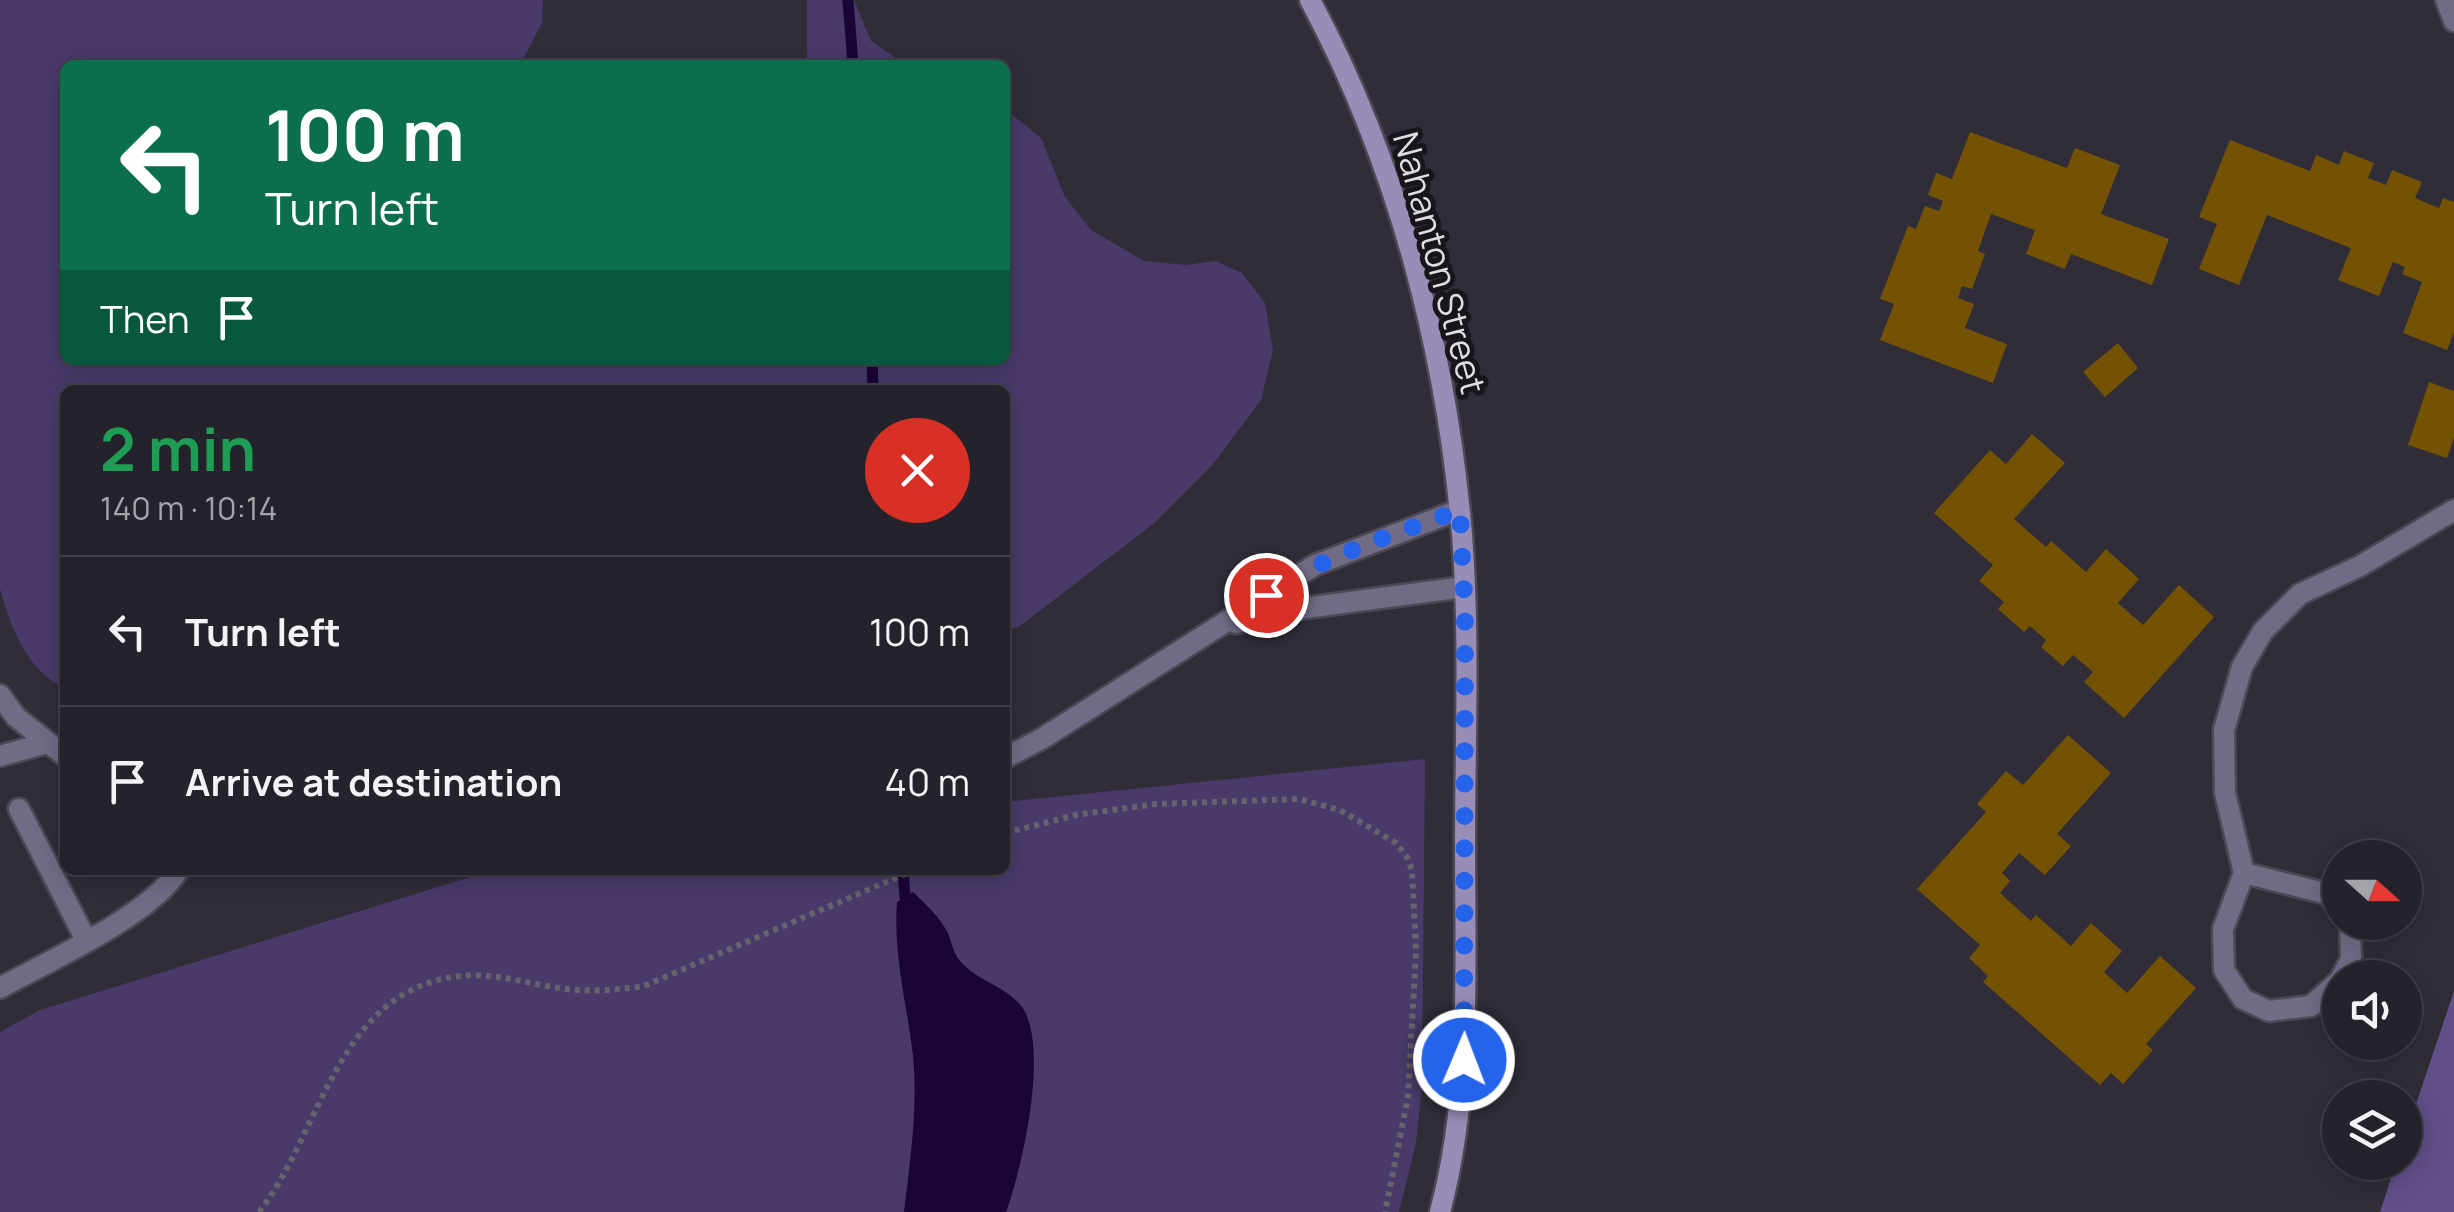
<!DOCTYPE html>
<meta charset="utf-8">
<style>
:root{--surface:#24222b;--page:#302f37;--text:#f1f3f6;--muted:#a3a4a9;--line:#413f47}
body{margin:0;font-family:Manrope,sans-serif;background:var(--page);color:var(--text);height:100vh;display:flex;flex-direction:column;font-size:38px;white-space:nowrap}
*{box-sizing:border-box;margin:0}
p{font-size:32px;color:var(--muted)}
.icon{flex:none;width:55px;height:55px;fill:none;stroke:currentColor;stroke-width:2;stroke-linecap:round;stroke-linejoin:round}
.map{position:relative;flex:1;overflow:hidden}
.side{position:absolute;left:60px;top:385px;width:950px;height:490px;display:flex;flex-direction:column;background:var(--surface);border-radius:15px;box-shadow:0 5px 25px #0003,0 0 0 2px var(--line)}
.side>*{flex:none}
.top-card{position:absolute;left:60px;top:60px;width:950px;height:305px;border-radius:15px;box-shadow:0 5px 25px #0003,0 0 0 2px var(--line);background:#0b6e4f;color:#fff;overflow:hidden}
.needle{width:65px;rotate:111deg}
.tools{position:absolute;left:2322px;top:840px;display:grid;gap:20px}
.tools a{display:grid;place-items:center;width:100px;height:100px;border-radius:50%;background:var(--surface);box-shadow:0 5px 25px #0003,0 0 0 2px var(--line);font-size:50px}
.pin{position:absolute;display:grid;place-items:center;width:85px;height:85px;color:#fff;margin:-42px;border:5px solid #fff;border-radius:50%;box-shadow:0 2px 10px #0007}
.me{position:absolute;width:110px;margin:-55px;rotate:1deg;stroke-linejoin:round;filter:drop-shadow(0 0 8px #0008)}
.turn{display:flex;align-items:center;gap:35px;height:210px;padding:0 40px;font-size:45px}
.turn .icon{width:130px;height:130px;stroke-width:2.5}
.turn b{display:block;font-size:70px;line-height:85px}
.then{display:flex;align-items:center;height:95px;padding:0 40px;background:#0003;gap:20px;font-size:38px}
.round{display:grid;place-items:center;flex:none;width:105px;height:105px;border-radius:52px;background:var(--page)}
.overview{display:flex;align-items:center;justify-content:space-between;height:170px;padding:0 40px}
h1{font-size:60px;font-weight:700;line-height:75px;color:#1e9e55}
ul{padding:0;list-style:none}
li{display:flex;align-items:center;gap:30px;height:150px;padding:0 40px;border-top:2px solid var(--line)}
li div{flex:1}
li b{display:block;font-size:38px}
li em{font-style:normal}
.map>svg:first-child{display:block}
</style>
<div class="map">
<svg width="2454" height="1212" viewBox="0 0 2454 1212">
<rect width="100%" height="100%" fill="#302d39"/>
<path fill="#493a6a" d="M0,0H543L542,23L520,65H65V360H1005V109L1041,138L1065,197L1091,230L1144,261L1186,265L1216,261L1242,273L1265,303L1273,350L1261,400L1213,464L1153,524L1020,626L1005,631V390H65V688C26,671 11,626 0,589Z
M807,0H854L871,41L906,65H807Z
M1425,759L1422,1087L1416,1143L1399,1212H0V1032L40,1010L493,870H1005V802Z"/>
<path fill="#614f89" d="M2454,991V1212H2380L2396,1163L2405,1162V1137Z"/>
<path fill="#1b0438" d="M913,892C926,905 939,916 948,933C952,943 953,953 960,961C977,981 1006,986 1022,1007C1050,1047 1022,1169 1006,1212H904C910,1162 918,1107 913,1056C907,1004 893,955 897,902Z"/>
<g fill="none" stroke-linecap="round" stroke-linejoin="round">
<path stroke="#1b0438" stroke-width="11" d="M848,0L853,65
M872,360L873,390
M903,870L905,897"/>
</g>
<path fill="#735204" d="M1970,132L2067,168L2075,148L2120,165L2101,214L2169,239L2152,285L2071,254L2065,269L2026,254L2035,230L1991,214L1978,251L1985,254L1972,289L1962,286L1958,298L1974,304L1965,328L2007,344L1993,383L1880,340L1894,304L1880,299L1908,226L1916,229L1925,206L1939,211L1943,201L1928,195L1936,173L1952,179Z
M2230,140L2310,171L2316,155L2339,165L2344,151L2374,163L2368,178L2386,185L2392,170L2422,182L2415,198L2439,208L2443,198L2454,202V332L2447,350L2403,333L2422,282L2402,274L2405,267L2393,262L2379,296L2338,280L2351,248L2267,215L2239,285L2199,269L2217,224L2199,217Z
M2118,343L2138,368L2105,397L2083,372Z
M2429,382L2454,391V438L2447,458L2408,445Z
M2032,434L2065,463L2014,519L2046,547L2051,541L2086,572L2106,549L2139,579L2118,603L2143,625L2179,585L2214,617L2124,718L2084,682L2093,672L2073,655L2063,666L2041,647L2046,640L2030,626L2024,632L1998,609L2004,602L1979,581L1993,565L1934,513L1990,450L2006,464Z
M2068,735L2111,773L2057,834L2071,846L2045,875L2019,853L2002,873L2010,881L2000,893L2031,921L2036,915L2071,946L2091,923L2122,951L2104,972L2127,993L2160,956L2196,988L2146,1044L2153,1050L2123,1084L2111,1073L2100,1085L1983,982L1988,976L1969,958L1980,945L1917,889L1986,812L1977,804L2006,771L2023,785Z"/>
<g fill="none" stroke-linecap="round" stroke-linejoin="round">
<defs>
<path id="service" d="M2446,0L2454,21
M1236,623L1290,610L1464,587
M0,695L16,717L65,756
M0,756L47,743
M1005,758L1043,738L1315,565L1459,510
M19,809L86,940
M2244,873L2328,894L2340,910
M2341,978L2351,959L2350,922
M2340,980L2311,1006L2269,1011L2243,999L2224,970L2223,929L2244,873L2225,793L2224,730L2242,667L2263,631L2300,594L2360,566L2454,510
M0,988C47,962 153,914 178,870"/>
<path id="secondary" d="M1310,0C1398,164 1446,350 1462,534C1470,637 1465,741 1465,844C1465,968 1472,1091 1440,1212"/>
</defs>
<use href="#service" stroke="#4c4955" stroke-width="25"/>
<use href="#secondary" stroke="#4c4955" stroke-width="25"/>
<path stroke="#66636e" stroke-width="6" stroke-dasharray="5 5" stroke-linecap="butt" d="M1005,833L1076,815L1156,804L1299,799L1340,810L1396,843L1407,857L1412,870L1416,951L1408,1097L1385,1212
M259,1212C322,1132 337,989 460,976C496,972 531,985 567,989C592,992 619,990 644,986L914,870"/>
<use href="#service" stroke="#726b86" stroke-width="20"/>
<use href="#secondary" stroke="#988db7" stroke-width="20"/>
</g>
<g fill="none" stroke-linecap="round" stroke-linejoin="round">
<path stroke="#2563eb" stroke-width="18" stroke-dasharray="0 32.4" d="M1266,595C1326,555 1393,535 1460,510L1465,615L1464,1060"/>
</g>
<g text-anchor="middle" stroke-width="10" stroke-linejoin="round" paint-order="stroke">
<g font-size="35" fill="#dfdde5" stroke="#18161c">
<text transform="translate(1439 263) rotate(75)" y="12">Nahanton Street</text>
</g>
</g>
</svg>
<div class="tools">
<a><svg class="needle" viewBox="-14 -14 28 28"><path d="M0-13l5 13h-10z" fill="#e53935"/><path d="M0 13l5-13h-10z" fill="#a3a4a9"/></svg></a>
<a><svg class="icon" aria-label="sound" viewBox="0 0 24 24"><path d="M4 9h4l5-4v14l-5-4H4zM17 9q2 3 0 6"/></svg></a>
<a><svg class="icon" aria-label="layers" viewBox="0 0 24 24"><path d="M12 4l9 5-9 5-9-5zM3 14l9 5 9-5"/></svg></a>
</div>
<div class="pin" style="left:1266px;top:595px;background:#d93025"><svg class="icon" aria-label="arrive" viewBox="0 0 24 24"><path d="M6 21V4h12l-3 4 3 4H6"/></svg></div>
<svg class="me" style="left:1464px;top:1060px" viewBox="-20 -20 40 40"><circle r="17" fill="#2563eb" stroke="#fff" stroke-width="3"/><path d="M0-11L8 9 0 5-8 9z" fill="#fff"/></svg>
<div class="top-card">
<div class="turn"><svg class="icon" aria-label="left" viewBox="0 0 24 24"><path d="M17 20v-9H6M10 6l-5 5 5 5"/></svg><div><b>100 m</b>Turn left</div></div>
<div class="then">Then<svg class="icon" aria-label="arrive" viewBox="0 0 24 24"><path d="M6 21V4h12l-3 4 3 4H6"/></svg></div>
</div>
<section class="side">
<div class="overview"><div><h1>2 min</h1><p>140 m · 10:14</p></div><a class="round" style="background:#d93025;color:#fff"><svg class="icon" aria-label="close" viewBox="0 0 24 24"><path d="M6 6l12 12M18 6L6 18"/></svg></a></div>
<ul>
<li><svg class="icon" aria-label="left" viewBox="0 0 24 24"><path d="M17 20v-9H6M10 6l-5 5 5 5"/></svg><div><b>Turn left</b></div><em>100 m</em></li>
<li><svg class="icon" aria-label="arrive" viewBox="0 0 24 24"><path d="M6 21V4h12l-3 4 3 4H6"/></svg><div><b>Arrive at destination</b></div><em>40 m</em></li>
</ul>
</section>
</div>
